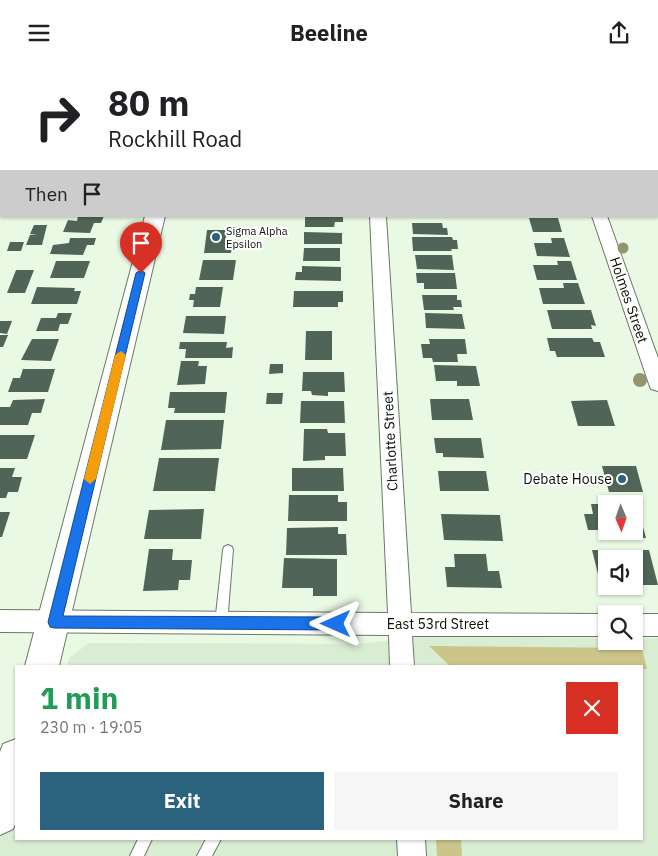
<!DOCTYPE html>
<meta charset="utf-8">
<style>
:root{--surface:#fff;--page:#f6f6f6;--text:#202124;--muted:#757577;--accent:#2b627d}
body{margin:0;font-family:"IBM Plex Sans",sans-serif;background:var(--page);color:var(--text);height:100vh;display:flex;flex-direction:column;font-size:19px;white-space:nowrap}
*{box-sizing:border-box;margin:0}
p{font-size:16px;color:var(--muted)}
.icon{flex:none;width:28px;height:28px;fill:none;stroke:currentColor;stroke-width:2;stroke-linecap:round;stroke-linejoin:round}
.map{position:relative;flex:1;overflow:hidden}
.details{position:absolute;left:15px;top:600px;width:628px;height:175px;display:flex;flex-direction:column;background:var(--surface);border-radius:0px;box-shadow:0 1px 4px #0004}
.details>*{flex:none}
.hud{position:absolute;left:0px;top:0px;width:659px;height:152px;box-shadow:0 1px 4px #0004;background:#fff;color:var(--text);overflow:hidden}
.needle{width:32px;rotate:178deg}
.buttons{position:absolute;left:598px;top:430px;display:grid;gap:10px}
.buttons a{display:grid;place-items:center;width:45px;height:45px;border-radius:0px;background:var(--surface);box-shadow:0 1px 4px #0004;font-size:25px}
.pin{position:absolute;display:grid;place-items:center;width:42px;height:42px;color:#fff;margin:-51px -21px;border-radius:50% 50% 50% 0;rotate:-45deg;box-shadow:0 0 5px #0007}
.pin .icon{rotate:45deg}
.me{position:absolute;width:55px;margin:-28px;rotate:270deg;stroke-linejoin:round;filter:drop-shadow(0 0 4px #0008)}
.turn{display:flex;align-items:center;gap:18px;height:105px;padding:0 25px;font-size:22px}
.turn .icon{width:65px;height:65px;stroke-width:2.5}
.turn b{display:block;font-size:35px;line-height:42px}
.then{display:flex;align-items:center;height:48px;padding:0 25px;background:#0003;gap:10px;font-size:19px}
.round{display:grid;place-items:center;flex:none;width:52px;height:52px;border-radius:0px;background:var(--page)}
.head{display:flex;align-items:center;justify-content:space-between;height:85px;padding:0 25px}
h1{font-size:30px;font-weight:700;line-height:38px;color:#1e9e55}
.primary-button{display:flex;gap:10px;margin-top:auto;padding:10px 25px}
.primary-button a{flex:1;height:58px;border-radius:0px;background:var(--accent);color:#fff;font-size:20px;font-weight:700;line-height:58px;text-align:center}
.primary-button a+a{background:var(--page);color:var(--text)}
header{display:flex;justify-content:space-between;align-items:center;height:65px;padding:0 25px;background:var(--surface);font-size:22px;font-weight:700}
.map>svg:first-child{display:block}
</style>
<header><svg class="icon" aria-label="menu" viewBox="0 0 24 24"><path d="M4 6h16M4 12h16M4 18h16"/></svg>Beeline<svg class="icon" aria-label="share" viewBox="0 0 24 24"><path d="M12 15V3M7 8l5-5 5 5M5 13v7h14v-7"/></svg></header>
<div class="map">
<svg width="658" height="791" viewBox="0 0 658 791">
<rect width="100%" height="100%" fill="#e9f9e4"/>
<path fill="#d9edd3" d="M423,571L606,573V576L658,573V791H0V751L5,732L16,731V774H641V601H67L69,593L89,578L359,579Z"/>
<path fill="#cbc58a" d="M429,581L642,583L647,604H641V601H450Z
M436,774H461L462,791H437Z"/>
<path fill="#506558" d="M78,151H104L101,158H94L90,168L63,167L68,155L77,156Z
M305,151H343V157H335L334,162H305Z
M529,153H558L562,167H533Z
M412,158H442L443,163H447L448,170L413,169Z
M34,160H47L42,180H26L30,170H37L30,169Z
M207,165H227L225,178H233L231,188H204Z
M304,167L342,168V179H304Z
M412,172H452L453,175H457L458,184H451L452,186H413Z
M70,173H96L94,180H87L83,190L50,189L53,180L69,178Z
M551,173H564L570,192L537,191L534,178H552Z
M10,177H24L21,186H7Z
M304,183H340V196H303Z
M415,190H452L454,205L417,204Z
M203,195H236L233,215H199Z
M56,196H90L84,213H50Z
M557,196H571L577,215H537L533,200H558Z
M302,201L341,202V216L295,215L296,207H302Z
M16,205H34L25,228H7Z
M416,208H455L457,224H424V218H417Z
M563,218H578L585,239H543L539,223H564Z
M37,222L75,223L74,226H81L77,239H31Z
M196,222H223L220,242H193L194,235H189L190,229H195Z
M294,226H343V237H338V242H293Z
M422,230H457V235H461L462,242H453L454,245H424Z
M547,245H591L596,261L591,260L592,264H552Z
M58,248H72L68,259H60L58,266H36L41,253H56Z
M425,248L462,249L465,264L426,263Z
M186,251H226L224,269L183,268Z
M0,256H12L7,269L0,268Z
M306,266H332V295H305Z
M0,270H8L3,282H0Z
M547,273H592L594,277H600L605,292H557L555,286H550Z
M32,274H59L51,296L21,295Z
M429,274H465L467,289H457L458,297H433L432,293H423L421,279H430Z
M180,277H227L226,283L233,282L232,293H185L186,284H179Z
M181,296H199L198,301H207L205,319L177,320Z
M270,299H283V308L269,309Z
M434,300L476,301L480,321H457V316H436Z
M23,304H55L48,327H8L13,313H20Z
M303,307H344L345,327H328V331L312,330L311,326H302Z
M170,327H227L225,348H174L175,343H168Z
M267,328H283L282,339H266Z
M45,334L41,348H32L28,360H0V342H10L13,335Z
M430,334H469L473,355H432Z
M607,335L615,361H578L571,336Z
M301,336H344L345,358H300Z
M166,355H224L221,384L161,385Z
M304,364H327L328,368H345L346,391H325V395L303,396Z
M0,370H35L27,394H0Z
M434,373H481L484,393L443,392V388H436Z
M159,393H219L215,426H153Z
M602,401H636L643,427H609Z
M0,403H15L12,412H22L18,427H8L6,433H0Z
M292,403H343L344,426H292Z
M438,406H486L489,426H440Z
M289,430H338V437H347V456H288Z
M591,439H606V465H588L584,449H593Z
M634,439L637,440L646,473L621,472L619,466H634Z
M204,444L201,474H144L149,445Z
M0,447H10L2,472H0Z
M441,449L500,450L503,476L444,475Z
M338,462V469H346L347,490H286L287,463Z
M149,484H173L172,495H192L190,515H179L178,525L143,526Z
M592,485H649L658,520H636L634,494H606V513H599Z
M454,489H486L488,506H499L502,523L447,522L445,502H455Z
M284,493L337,494V531H313V523H282Z"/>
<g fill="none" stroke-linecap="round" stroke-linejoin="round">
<defs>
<path id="service" d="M228,480L232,482L233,485L227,559L225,563L221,565L217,563L215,559L223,485L224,482Z
M138,774H152L144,791H130Z
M206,774H221L212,791H197Z"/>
<path id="minor" d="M12,0H24V1H12Z
M335,0H347V1H335Z
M541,0H553V1H541Z
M0,131L1,132V141H0Z
M370,151H386L411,548L606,549V571H412L414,601H390L389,570L0,567V545L388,548Z
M592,151H607L658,293V326L651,324L649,319Z
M634,549H658V571H634Z
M397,774H425L426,791H398Z"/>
<path id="secondary" d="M145,151H165L59,601H25Z
M16,674V757L13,764L0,770V687L3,679Z"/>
</defs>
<use href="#service" stroke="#6a7966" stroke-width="2"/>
<use href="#minor" stroke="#6a7966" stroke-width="2"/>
<use href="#secondary" stroke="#6a7966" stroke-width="2"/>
<use href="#service" fill="#fff" fill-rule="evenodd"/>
<use href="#minor" fill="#fff" fill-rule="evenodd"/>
<use href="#secondary" fill="#fff" fill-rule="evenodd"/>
</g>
<g fill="#92956e">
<circle cx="623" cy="183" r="5.5"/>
<circle cx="640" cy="315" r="7"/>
</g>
<path fill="#1a73e8" stroke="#114b97" d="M141,205L145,208L63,551L336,552L341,554L343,559L341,563L336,565L54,563L50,562L48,557L136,208Z"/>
<path fill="#f59e0b" d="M121,286L126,290L96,414L90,419L84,414L115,290Z"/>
<g fill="#2b627d" stroke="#fff" stroke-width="2">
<circle cx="216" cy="172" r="5"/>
<circle cx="622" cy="414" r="5"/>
</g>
<g text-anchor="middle" stroke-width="4" stroke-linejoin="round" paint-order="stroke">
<g font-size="11" fill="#090e07" stroke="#fff" text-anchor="start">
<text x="226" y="170">Sigma Alpha<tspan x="226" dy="13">Epsilon</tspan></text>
</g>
<g font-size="14" fill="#090e07" stroke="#fff">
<text transform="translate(629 235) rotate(71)" y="5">Holmes Street</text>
<text transform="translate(390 376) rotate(-93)" y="5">Charlotte Street</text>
<text x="438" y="564">East 53rd Street</text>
</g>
<g font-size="14" fill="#090e07" stroke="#fff" text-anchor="end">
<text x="612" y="419">Debate House</text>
</g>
</g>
</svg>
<div class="buttons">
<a><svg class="needle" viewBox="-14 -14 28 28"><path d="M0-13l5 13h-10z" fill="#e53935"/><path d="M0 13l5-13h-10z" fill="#757577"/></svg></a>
<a><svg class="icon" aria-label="sound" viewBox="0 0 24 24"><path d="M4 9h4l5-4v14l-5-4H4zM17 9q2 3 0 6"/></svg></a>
<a><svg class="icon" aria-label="search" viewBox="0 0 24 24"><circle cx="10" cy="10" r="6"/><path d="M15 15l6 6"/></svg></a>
</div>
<div class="pin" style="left:141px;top:208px;background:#d93025"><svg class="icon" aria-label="arrive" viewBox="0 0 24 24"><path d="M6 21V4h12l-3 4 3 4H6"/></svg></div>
<svg class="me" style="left:336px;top:559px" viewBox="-20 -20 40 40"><path d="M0-17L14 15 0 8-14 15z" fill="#1a73e8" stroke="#fff" stroke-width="4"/></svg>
<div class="hud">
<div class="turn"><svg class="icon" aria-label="right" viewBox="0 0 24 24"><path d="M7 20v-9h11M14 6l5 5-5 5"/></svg><div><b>80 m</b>Rockhill Road</div></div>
<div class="then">Then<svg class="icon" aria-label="arrive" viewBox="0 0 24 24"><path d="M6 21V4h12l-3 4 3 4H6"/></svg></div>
</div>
<section class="details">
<div class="head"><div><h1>1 min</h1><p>230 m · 19:05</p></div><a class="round" style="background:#d93025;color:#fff"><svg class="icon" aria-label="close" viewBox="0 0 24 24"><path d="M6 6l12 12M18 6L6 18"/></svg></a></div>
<div class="primary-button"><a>Exit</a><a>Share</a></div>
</section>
</div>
